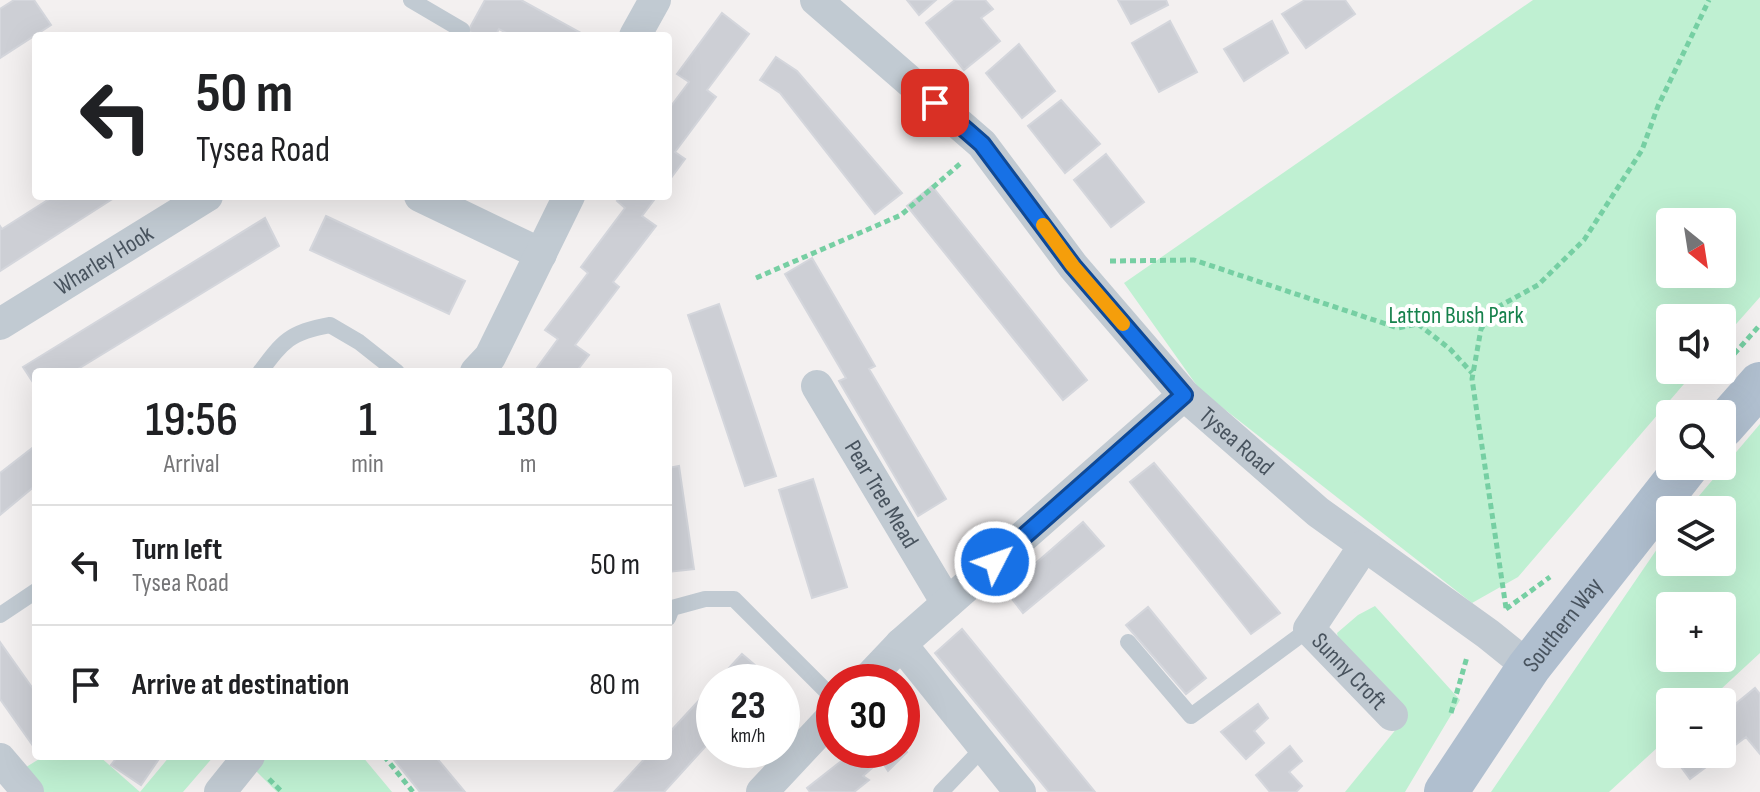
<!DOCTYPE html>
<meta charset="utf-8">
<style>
:root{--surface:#fff;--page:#f6f6f6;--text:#202124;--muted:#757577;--line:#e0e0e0}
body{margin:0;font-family:"Sofia Sans Condensed",sans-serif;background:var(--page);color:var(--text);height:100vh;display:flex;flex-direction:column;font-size:30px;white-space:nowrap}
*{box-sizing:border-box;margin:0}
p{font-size:26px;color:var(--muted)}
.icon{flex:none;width:44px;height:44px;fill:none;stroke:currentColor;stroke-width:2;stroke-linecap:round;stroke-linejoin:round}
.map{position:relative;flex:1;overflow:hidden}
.panel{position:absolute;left:32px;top:368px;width:640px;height:392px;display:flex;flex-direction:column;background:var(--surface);border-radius:8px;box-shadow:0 8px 32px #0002}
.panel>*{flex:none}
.guide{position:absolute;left:32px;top:32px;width:640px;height:168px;border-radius:8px;box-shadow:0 8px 32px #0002;background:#fff;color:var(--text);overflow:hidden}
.needle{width:52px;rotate:150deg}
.buttons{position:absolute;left:1656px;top:208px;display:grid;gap:16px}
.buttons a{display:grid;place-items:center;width:80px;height:80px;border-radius:8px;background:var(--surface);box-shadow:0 8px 32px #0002;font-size:40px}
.speed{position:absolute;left:696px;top:664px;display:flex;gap:16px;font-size:40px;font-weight:700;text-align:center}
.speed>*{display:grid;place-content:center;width:104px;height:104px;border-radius:50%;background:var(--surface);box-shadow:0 8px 32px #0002;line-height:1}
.speed small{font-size:20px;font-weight:400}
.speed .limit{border:12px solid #d22;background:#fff;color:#111}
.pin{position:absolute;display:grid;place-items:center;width:68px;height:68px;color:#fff;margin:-34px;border-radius:16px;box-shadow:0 4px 12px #0006}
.me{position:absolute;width:88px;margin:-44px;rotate:49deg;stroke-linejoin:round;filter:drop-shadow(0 0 6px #0008)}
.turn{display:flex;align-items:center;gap:28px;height:168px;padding:0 32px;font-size:36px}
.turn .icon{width:104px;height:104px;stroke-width:2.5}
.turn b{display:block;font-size:56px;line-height:68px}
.eta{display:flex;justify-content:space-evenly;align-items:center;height:136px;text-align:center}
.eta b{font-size:48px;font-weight:600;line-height:56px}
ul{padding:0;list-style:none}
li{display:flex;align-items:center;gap:24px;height:120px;padding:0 32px;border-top:2px solid var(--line)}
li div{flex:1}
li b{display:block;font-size:30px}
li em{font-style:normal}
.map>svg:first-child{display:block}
</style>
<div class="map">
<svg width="1760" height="792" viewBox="0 0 1760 792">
<rect width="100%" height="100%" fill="#f3f0f0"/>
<path fill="#bff0d2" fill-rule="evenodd" d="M1533,0H1760V297L1722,340V318H1670V370H1696L1518,577L1472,603L1200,390L1124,283ZM1670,222H1722V274H1670Z
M1760,424V653L1707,702H1670V736L1609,792H1491L1670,530V562H1722V510H1687ZM1670,606H1722V658H1670Z
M1375,606L1460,700L1405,792H1345L1397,728L1341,651L1337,633L1358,615Z
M44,756H99L140,792L170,756H214L183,792H42L23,769Z
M268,756H362L392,792H277L255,770Z"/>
<path fill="#cdcfd5" stroke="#d4d6dc" stroke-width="2" d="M14,0H34L51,25L0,58V9Z
M485,0H521L583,34L512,36L499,29L495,36H478L468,31Z
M907,0H936L919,15Z
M955,0H985L993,9L981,18L1000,41L964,70L926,23Z
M1118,0H1166L1168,5L1131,24Z
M1305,0H1345L1355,14L1306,48L1282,14Z
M722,13L749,34L707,90L716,97L675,152L685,159L668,182V110L689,82L677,74Z
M1170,21L1197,72L1159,92L1132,43Z
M1272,21L1288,53L1244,81L1224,49Z
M1019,44L1055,91L1022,118L986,73Z
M776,57L797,71L902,193L875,214L780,93L760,80Z
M1061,100L1100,144L1065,173L1028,126Z
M1106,154L1144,202L1111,227L1074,180Z
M932,186L1087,380L1063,400L907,206Z
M54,196H117L0,271V226L2,229Z
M621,196H657L642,216L656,226L613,282L619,287L575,345L589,355L576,372H534L558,339L545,330L588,273L581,267L625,208L617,201Z
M326,216L465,281L449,314L310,250Z
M265,218L279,246L73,372H36V387L23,367Z
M812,258L875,366L869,369L946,499L918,516L839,381L846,378L785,274Z
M719,304L776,476L745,486L688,315Z
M36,445V485L0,515V473Z
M1154,463L1280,613L1251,634L1130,482Z
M679,466L694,569L668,572V468Z
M813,479L847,587L812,598L779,490Z
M1083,522L1104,546L1023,613L1005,590Z
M1148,607L1206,678L1186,694L1126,625Z
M962,629L1095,792H1049L935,653Z
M0,642L36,693V750L0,699Z
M742,654L769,677L764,682H716Z
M714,684V737L664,792H614L647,756H668V734Z
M1755,688L1760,694V754L1746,737L1690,779L1673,756L1676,754H1722V715Z
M1258,704L1268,718L1254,731L1264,743L1246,759L1221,732Z
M902,744L907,752L888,771L881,760L863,776L869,780L854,792H810L807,788L849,755L846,750H902Z
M1290,746L1302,761L1289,772L1302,786L1296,792H1270L1256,775Z
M118,756H161L141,785L111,765Z
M391,756H435L465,792H420Z"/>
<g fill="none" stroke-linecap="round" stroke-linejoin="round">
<path stroke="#76cfa3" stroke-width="5" stroke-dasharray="6 4" stroke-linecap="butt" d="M1110,261L1194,260L1398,328L1495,308
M756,278L901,215L961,163
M1418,324L1450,349L1472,373
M1734,354L1760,325
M1506,608L1472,379L1481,329L1496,308L1538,285L1584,240L1642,150L1658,106L1709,0
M1506,609L1550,577
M1451,713L1467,657
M384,756L413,792
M269,779L282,792"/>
<path stroke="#c1cad2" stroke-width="16" d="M411,0L462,30
M260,372C283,341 290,332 330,325L359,342L397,372
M0,615L36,591
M668,618L672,608L705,599H734L834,699
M1128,642L1191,716L1309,629
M941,792L984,747"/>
<g stroke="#c1cad2" stroke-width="32">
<path id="s1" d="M816,0L982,144L1073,266L1184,395L1318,512L1488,634L1529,667"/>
<path d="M635,36L655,0"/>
<path d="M420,196L541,254"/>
<path id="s2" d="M0,324L207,196"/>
<path d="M476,372L490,357L569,196"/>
<path id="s3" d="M817,386L947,603"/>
<path id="s4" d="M1364,546L1309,629L1392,715"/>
<path d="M901,644L1020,792"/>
<path d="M865,682L901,644L1184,395"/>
<path d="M0,759L28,792"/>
<path d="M220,792L249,756"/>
<path d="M762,792L834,715"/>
</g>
<g stroke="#b0bfcf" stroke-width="44">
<path d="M1722,427L1760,384"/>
<path id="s5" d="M1446,792L1529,667L1687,466"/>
</g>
</g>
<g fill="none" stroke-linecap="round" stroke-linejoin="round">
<defs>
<path id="route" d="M935,103L982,144L1073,266L1184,395L995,562"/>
</defs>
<use href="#route" stroke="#0f4996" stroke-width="20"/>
<use href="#route" stroke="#1771e6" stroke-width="14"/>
<path stroke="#f59e0b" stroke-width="14" d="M1043,225L1073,266L1123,324"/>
</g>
<g text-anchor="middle" stroke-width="8" stroke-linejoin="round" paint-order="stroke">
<g font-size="24" fill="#48535e" stroke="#fff">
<text dy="8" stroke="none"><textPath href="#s2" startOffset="122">Wharley Hook</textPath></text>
<text dy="8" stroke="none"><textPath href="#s1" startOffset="612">Tysea Road</textPath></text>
<text dy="8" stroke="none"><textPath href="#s3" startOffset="126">Pear Tree Mead</textPath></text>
<text dy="8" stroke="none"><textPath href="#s5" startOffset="204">Southern Way</textPath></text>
<text dy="8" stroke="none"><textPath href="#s4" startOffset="158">Sunny Croft</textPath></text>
</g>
<g font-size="24" fill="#16814c" stroke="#fff">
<text x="1456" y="323">Latton Bush Park</text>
</g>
</g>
</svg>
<div class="buttons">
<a><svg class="needle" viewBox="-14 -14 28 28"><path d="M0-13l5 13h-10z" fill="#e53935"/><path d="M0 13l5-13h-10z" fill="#757577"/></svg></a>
<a><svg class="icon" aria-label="sound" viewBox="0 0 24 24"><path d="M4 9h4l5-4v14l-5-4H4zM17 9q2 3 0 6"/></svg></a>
<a><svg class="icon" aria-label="search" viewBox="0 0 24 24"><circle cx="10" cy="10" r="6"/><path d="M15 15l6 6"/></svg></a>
<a><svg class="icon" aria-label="layers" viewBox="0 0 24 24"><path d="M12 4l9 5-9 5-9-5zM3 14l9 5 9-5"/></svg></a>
<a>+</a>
<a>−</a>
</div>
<div class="speed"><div>23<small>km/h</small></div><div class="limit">30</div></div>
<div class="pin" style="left:935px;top:103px;background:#d93025"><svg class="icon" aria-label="arrive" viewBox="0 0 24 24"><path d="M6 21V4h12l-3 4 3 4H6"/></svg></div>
<svg class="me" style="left:995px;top:562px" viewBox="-20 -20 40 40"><circle r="17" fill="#1771e6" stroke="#fff" stroke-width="3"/><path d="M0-11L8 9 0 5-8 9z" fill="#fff"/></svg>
<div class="guide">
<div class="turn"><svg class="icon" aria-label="left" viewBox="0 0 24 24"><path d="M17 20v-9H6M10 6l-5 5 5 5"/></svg><div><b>50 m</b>Tysea Road</div></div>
</div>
<section class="panel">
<div class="eta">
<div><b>19:56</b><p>Arrival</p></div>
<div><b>1</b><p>min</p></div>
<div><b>130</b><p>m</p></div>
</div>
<ul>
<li><svg class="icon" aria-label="left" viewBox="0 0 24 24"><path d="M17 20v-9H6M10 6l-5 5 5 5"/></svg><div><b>Turn left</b><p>Tysea Road</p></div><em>50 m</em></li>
<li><svg class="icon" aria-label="arrive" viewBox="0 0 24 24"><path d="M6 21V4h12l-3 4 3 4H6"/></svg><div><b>Arrive at destination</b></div><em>80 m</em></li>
</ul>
</section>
</div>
